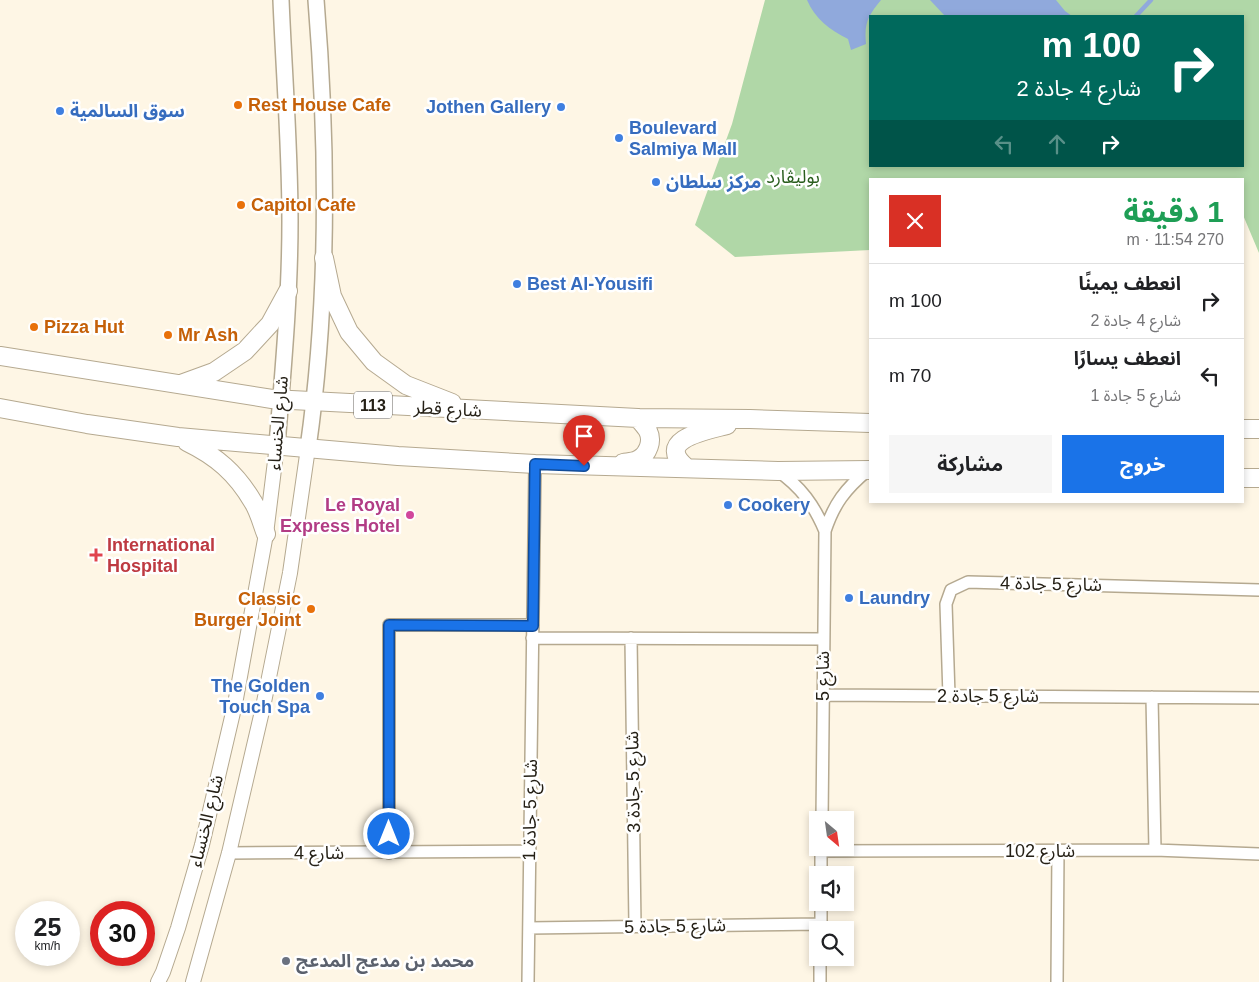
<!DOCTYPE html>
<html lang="ar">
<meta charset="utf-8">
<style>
:root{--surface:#fff;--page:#f6f6f6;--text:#202124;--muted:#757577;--line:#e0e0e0;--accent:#1a73e8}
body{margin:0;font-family:Helvetica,"Noto Sans Arabic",sans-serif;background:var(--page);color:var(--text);direction:rtl;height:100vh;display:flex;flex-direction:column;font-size:19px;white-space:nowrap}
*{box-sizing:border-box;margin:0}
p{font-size:16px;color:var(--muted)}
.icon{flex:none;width:28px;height:28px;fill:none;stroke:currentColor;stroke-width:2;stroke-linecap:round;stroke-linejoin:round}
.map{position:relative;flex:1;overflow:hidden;direction:ltr}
.details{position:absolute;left:869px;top:178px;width:375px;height:325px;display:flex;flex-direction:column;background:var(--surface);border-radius:0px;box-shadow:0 2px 8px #0003;direction:rtl}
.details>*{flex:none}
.hud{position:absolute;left:869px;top:15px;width:375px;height:152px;border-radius:0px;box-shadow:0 2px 8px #0003;direction:rtl;background:#00695c;color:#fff;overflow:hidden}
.needle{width:32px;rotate:151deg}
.fabs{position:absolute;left:809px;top:811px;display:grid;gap:10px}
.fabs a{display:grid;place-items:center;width:45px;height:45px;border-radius:0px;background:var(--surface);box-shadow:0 2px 8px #0003;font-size:25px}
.speed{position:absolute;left:15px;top:901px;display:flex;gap:10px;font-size:25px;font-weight:700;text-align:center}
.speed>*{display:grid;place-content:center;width:65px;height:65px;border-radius:50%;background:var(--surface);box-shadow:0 2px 8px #0003;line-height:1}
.speed small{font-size:12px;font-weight:400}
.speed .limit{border:8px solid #d22;background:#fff;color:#111}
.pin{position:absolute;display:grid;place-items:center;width:42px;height:42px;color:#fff;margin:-51px -21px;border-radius:50% 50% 50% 0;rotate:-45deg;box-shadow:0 0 5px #0007}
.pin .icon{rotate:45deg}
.me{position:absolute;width:55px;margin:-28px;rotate:0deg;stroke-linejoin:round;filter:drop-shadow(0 0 4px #0008)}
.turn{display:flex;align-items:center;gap:18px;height:105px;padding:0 20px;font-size:22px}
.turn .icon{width:65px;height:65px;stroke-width:2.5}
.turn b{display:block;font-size:35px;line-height:42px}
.lanes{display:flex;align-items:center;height:48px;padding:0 20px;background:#0003;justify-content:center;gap:25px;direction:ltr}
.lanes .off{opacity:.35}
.round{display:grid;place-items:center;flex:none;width:52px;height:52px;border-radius:0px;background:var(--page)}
.headline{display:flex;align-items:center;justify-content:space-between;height:85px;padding:0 20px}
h1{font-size:30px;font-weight:700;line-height:38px;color:#1e9e55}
.action{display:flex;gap:10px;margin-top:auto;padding:10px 20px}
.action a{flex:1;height:58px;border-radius:0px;background:var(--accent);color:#fff;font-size:20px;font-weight:700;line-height:58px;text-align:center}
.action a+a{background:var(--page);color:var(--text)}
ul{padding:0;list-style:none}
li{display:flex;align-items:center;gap:15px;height:75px;padding:0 20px;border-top:1px solid var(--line)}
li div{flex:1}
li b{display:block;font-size:19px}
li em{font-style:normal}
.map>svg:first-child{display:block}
</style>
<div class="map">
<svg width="1259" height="982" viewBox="0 0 1259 982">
<rect width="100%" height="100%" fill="#fef6e5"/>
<path fill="#b0d7a7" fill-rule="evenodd" d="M765,0H1259V253L1243,215L1242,179H870V250L735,257L695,225L732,124ZM870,16H1242V166H870Z"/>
<path fill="#90a9dc" d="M807,0H881C868,16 864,23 866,44L851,50L848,39C830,30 815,19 807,0Z
M930,0H1056L1065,11L1072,16H945Z"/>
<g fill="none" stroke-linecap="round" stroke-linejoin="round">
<path stroke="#90a9dc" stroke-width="4.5" d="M1136,16L1151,0"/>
<defs>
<path id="minor" d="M778,471C801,487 814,505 825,531
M532,638L823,639
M631,638L635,926
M823,695L1259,698
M949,696L946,604L951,590L968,582L1259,590
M1152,697L1155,850
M822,820L825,531C834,504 845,489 868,470
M821,851L1155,850L1259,854
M229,853L530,851
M389,853V625H533
M821,875V848
M529,928L821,924
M821,930V902
M528,982L535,464
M820,982V958
M1057,982L1058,850"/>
<path id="tertiary" d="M158,982L163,972L178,928L202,845L235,704L266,534L277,445
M193,982L229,853L263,707L290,573L308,448"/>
<path id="secondary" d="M277,445C283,371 290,296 290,221C290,147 284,74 281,0
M308,448C329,301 328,148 316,0"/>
<path id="primary" d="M324,258L332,296L349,332L374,362L406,385L452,403
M0,356L272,399L638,418L750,419L870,423
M181,384L214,372L245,351L270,324L288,291
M0,408L87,424L178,437L398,456L535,464L778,471L870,470
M1242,429H1259
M187,442C216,456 236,473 253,502C259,511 262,524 266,534
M623,463C629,462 635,462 639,459C648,454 653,441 648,431C646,427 641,422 638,418
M686,467C653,439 709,430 727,425
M1242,478H1259"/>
</defs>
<use href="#minor" stroke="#b5a990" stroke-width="14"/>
<use href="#tertiary" stroke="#b5a990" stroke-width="16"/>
<use href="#secondary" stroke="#b5a990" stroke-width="18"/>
<use href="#primary" stroke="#b5a990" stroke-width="20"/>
<use href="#minor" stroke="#fff" stroke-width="11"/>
<use href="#tertiary" stroke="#fff" stroke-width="14"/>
<use href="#secondary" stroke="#fff" stroke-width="15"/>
<use href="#primary" stroke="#fff" stroke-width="18"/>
</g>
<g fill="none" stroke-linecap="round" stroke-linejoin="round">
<defs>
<path id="route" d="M389,834V625L533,626L535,464L584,466"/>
</defs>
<use href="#route" stroke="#114b97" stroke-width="12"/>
<use href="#route" stroke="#1a73e8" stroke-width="9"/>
</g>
<g fill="#e8710a" stroke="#fff" stroke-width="2">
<circle cx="238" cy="105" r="5"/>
<circle cx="241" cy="205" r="5"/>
<circle cx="34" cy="327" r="5"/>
<circle cx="168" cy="335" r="5"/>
<circle cx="311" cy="609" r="5"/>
</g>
<g fill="#3f7fe0" stroke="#fff" stroke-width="2">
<circle cx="561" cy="107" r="5"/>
<circle cx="60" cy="111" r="5"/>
<circle cx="619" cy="138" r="5"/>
<circle cx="656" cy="182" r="5"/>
<circle cx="517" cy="284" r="5"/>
<circle cx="728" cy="505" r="5"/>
<circle cx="849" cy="598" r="5"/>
<circle cx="320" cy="696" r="5"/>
</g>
<circle fill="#d1479c" stroke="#fff" stroke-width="2" cx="410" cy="515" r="5"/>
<path fill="#e0444e" stroke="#fff" stroke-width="2" d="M93.5 547.5h5v5h5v5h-5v5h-5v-5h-5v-5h5z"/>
<circle fill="#6b7280" stroke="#fff" stroke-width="2" cx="286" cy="961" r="5"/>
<g text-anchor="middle" stroke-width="5" stroke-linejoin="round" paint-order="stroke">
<rect fill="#fff" stroke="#66635c" stroke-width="1" x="354" y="391.5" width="38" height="27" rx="4"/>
<g font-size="16" font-weight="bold" fill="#252016">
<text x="373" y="411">113</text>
</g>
<g font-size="18" font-weight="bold" fill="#c56008" stroke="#fff" text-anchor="start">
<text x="248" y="111">Rest House Cafe</text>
<text x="251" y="211">Capitol Cafe</text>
<text x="44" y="333">Pizza Hut</text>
<text x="178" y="341">Mr Ash</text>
<text x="301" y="605" text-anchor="end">Classic<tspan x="301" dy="21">Burger Joint</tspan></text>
</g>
<g font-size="18" font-weight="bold" fill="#366cbe" stroke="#fff" text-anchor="start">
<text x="551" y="113" text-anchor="end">Jothen Gallery</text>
<text x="70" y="117">سوق السالمية</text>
<text x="629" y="134">Boulevard<tspan x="629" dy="21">Salmiya Mall</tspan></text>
<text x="666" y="188">مركز سلطان</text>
<text x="527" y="290">Best Al-Yousifi</text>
<text x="738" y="511">Cookery</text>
<text x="859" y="604">Laundry</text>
<text x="310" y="692" text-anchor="end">The Golden<tspan x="310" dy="21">Touch Spa</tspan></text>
</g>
<g font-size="18" fill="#295d1d" stroke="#fff">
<text x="793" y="183">بوليڤارد</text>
</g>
<g font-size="18" fill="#252016" stroke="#fff">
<text transform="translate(448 409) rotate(3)" y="6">شارع قطر</text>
<text transform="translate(278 423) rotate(-85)" y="6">شارع الخنساء</text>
<text transform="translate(1051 584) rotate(1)" y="6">شارع 5 جادة 4</text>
<text transform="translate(823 676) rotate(-90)" y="6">شارع 5</text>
<text x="988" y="702">شارع 5 جادة 2</text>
<text transform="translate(633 782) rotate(-91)" y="6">شارع 5 جادة 3</text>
<text transform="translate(530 810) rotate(-89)" y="6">شارع 5 جادة 1</text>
<text transform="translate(206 821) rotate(-76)" y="6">شارع الخنساء</text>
<text x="1040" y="857">شارع 102</text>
<text x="319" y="859">شارع 4</text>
<text transform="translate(675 926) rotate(-1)" y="6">شارع 5 جادة 5</text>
</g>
<g font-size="18" font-weight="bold" fill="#b23c85" stroke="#fff" text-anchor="end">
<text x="400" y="511">Le Royal<tspan x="400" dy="21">Express Hotel</tspan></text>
</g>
<g font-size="18" font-weight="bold" fill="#be3a42" stroke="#fff" text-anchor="start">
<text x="107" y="551">International<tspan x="107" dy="21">Hospital</tspan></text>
</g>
<g font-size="18" font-weight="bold" fill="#5b616d" stroke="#fff" text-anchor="start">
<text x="296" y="967">محمد بن مدعج المدعج</text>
</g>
</g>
</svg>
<div class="fabs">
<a><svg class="needle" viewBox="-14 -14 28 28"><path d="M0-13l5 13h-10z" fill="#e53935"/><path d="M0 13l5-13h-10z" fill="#757577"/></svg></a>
<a><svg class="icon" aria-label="sound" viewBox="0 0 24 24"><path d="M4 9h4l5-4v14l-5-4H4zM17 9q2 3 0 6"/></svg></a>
<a><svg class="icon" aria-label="search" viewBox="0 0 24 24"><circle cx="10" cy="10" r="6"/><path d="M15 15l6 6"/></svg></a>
</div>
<div class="speed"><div>25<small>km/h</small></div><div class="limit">30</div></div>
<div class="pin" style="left:584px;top:466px;background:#d93025"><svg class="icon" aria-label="arrive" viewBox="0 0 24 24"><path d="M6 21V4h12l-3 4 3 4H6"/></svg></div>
<svg class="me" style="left:389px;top:834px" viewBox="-20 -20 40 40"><circle r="17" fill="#1a73e8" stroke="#fff" stroke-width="3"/><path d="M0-11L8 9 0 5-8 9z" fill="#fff"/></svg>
<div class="hud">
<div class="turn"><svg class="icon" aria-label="right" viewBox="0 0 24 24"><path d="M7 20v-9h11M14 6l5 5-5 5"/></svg><div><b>100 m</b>شارع 4 جادة 2</div></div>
<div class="lanes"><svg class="icon off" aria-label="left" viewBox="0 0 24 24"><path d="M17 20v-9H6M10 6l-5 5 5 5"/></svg><svg class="icon off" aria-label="ahead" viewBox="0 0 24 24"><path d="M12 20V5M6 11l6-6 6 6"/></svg><svg class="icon" aria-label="right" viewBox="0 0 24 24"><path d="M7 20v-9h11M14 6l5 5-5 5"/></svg></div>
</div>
<section class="details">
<div class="headline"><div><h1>1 دقيقة</h1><p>270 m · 11:54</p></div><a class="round" style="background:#d93025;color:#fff"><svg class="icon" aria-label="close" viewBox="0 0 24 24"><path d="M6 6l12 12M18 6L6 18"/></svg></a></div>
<ul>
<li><svg class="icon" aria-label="right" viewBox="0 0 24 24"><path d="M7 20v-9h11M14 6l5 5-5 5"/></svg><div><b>انعطف يمينًا</b><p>شارع 4 جادة 2</p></div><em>100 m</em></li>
<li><svg class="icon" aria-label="left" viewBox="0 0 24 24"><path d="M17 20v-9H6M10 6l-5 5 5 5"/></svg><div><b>انعطف يسارًا</b><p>شارع 5 جادة 1</p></div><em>70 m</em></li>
</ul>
<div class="action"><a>خروج</a><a>مشاركة</a></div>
</section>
</div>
